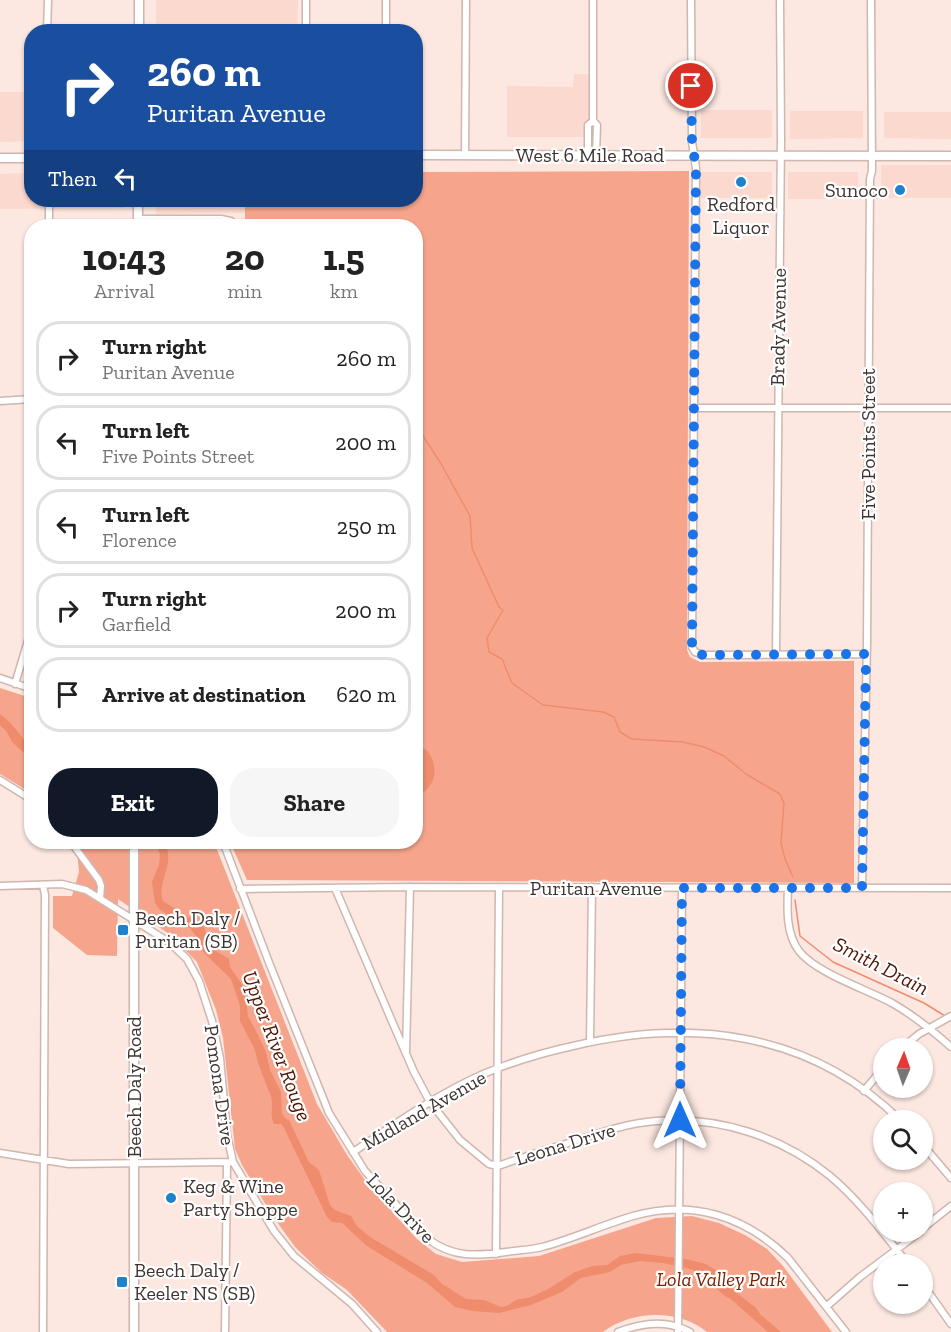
<!DOCTYPE html>
<meta charset="utf-8">
<style>
:root{--surface:#fff;--page:#f6f6f6;--text:#222;--muted:#767676;--line:#e0e0e0;--accent:#111827}
body{margin:0;font-family:"Zilla Slab",serif;background:var(--page);color:var(--text);height:100vh;display:flex;flex-direction:column;font-size:22px;white-space:nowrap}
*{box-sizing:border-box;margin:0}
p{font-size:20px;color:var(--muted)}
.icon{flex:none;width:33px;height:33px;fill:none;stroke:currentColor;stroke-width:2;stroke-linecap:round;stroke-linejoin:round}
.map{position:relative;flex:1;overflow:hidden}
.drawer{position:absolute;left:24px;top:219px;width:399px;height:630px;display:flex;flex-direction:column;background:var(--surface);border-radius:24px;box-shadow:0 2px 4px #0004}
.drawer>*{flex:none}
.banner{position:absolute;left:24px;top:24px;width:399px;height:183px;border-radius:24px;box-shadow:0 2px 4px #0004;background:#1a4fa0;color:#fff;overflow:hidden}
.needle{width:39px;rotate:2deg}
.buttons{position:absolute;left:873px;top:1038px;display:grid;gap:12px}
.buttons a{display:grid;place-items:center;width:60px;height:60px;border-radius:50%;background:var(--surface);box-shadow:0 2px 4px #0004;font-size:30px}
.pin{position:absolute;display:grid;place-items:center;width:51px;height:51px;color:#fff;margin:-26px;border:3px solid #fff;border-radius:50%;box-shadow:0 2px 6px #0007}
.me{position:absolute;width:66px;margin:-33px;rotate:0deg;stroke-linejoin:round;filter:drop-shadow(0 0 4px #0008)}
.turn{display:flex;align-items:center;gap:21px;height:126px;padding:0 24px;font-size:27px}
.turn .icon{width:78px;height:78px;stroke-width:2.5}
.turn b{display:block;font-size:42px;line-height:51px}
.then{display:flex;align-items:center;height:57px;padding:0 24px;background:#0003;gap:12px;font-size:22px}
.eta{display:flex;justify-content:space-evenly;align-items:center;height:102px;text-align:center}
.eta b{font-size:36px;font-weight:800;line-height:42px}
.action{display:flex;gap:12px;margin-top:auto;padding:12px 24px}
.action a{flex:1;height:69px;border-radius:24px;background:var(--accent);color:#fff;font-size:24px;font-weight:800;line-height:69px;text-align:center}
.action a+a{background:var(--page);color:var(--text)}
ul{padding:0;list-style:none}
li{display:flex;align-items:center;gap:18px;height:75px;margin:0 12px 9px;padding:0 12px;border:3px solid var(--line);border-radius:24px}
li div{flex:1}
li b{display:block;font-size:22px}
li em{font-style:normal}
.map>svg:first-child{display:block}
</style>
<div class="map">
<svg width="951" height="1332" viewBox="0 0 951 1332">
<rect width="100%" height="100%" fill="#fce7e1"/>
<path fill="#fbd9ce" d="M156,0H298L297,31H156Z
M574,74H589V137H507V86L573,87Z
M0,92H31V141L0,142Z
M701,110H772V138H701Z
M790,111H863V138L790,139Z
M884,112H951V139L884,138Z
M881,165H951V198H881Z
M700,172H772V198H700Z
M788,172H858V199H788Z
M31,173L32,200H125L124,208L0,209V174Z
M156,200H245V213L156,214Z"/>
<path fill="#f6a58c" d="M689,171L687,650L690,657L700,662L854,661V883L247,880L230,842H416V226H245V200H416V172Z
M0,688L31,698V793L0,774Z
M76,842H214L317,1104L347,1155L370,1187L417,1239L436,1254L462,1262L539,1256L656,1218L692,1216L719,1223L745,1235L767,1249L783,1266L832,1332H707C679,1309 632,1310 603,1332H387L347,1290L322,1273L295,1247L272,1215L242,1165L235,1149L223,1038L216,1010L197,962L169,934L118,899L117,956L87,955L53,928V896H72L79,872Z"/>
<path fill="#ef8c6e" d="M0,714C13,723 21,737 31,748V759L12,742L6,731L0,725Z
M416,745L428,751C440,770 435,788 416,797Z
M150,842H163C178,861 156,880 163,901L204,927L211,948L229,959L230,967L244,987L248,1016L258,1035L266,1052L270,1070L281,1092L282,1113L285,1118L289,1120L309,1162L319,1170L330,1205L335,1210L351,1216L357,1226L370,1237L434,1275L442,1284L466,1299L484,1300L501,1307L507,1306L516,1300L531,1297L550,1288L575,1272L592,1266L607,1265L620,1256L635,1253L686,1259L706,1264L724,1275V1283L756,1308L761,1315L781,1332H768L733,1301L722,1293L715,1277L703,1272L663,1263L640,1261L621,1265L610,1272L581,1278L562,1292L531,1305L499,1313L472,1311L455,1307L427,1283L367,1246L342,1223L332,1222L327,1217L284,1128L281,1124H274C269,1114 274,1107 271,1097L258,1063L255,1050L240,1021V1006L231,979L204,953L201,943L190,928L159,909L155,903L152,882L159,865L160,854L158,849Z"/>
<g fill="none" stroke-linecap="round" stroke-linejoin="round">
<path stroke="#ef8c6e" stroke-width="1.5" d="M416,425L440,462L470,516L472,548L499,607L503,610L487,638L489,652L502,659L512,683L543,705L603,712L614,717L620,732L632,739L683,742L704,747L724,756L746,774L780,794L784,803L781,843L785,859L793,877
M795,900L800,936L833,962L924,1003L945,1016"/>
<path stroke="#ef8c6e" stroke-width="10" d="M697,1267L704,1270L729,1293"/>
<defs>
<path id="street" d="M691,0L692,142L696,168L692,647L695,652L703,655L866,654
M47,32L48,0
M306,32V0
M386,32V0
M593,121V0
M465,155L466,0
M588,155V125L593,121L597,125L596,155
M49,200V226
M138,219H221L231,221L235,226
M0,401L32,399
M693,408H951
M776,655L781,139L780,0
M0,678L32,689
M15,684L32,627
M0,780L32,800
M71,842L99,880L101,886L100,898
M223,842L270,965L329,1113L365,1171L428,1239C453,1258 476,1256 506,1252C518,1250 530,1250 542,1247C573,1239 602,1225 633,1216C692,1199 745,1216 788,1258L846,1332
M0,886L62,884L86,890L169,942L187,959L199,981L212,1021L220,1058L227,1135L233,1162L274,1231L294,1256L352,1304L377,1332
M335,888L391,1019L414,1072L430,1102L460,1140L489,1164L498,1166C522,1157 547,1150 572,1142C599,1133 627,1123 656,1121C718,1116 781,1136 830,1176C860,1201 884,1234 908,1264
M862,888L867,643L870,179L872,171L871,0
M240,889L410,887L951,888
M788,889C787,909 786,934 799,951C816,973 866,989 892,1003C913,1015 933,1031 951,1047
M590,1042L592,887
M902,1048L919,1034L951,1016
M406,1052L410,887
M864,1091L884,1067
M922,1144L951,1178
M353,1152C394,1125 436,1095 481,1075C511,1062 541,1053 573,1046C691,1018 809,1031 900,1120
M0,1153L69,1164L233,1162
M922,1229L951,1206
M496,1254L499,887
M922,1283L951,1324
M827,1306L860,1277L920,1232
M43,1332L45,895L43,885
M225,1332L227,1163
M618,1332C641,1323 667,1319 690,1332
M678,1332L682,888"/>
<path id="secondary" d="M139,32V0
M416,155L951,156
M0,158H32
M138,226V200
M134,1332V842"/>
</defs>
<use href="#street" stroke="#cfb6ae" stroke-width="9"/>
<use href="#secondary" stroke="#cfb6ae" stroke-width="11"/>
<use href="#street" stroke="#fff" stroke-width="6"/>
<use href="#secondary" stroke="#fff" stroke-width="8"/>
</g>
<g fill="none" stroke-linecap="round" stroke-linejoin="round">
<path stroke="#1a73e8" stroke-width="10" stroke-dasharray="0 18" d="M680,1120L682,888H862L866,660V654L703,655L695,652L692,648L696,168L692,142L691,86"/>
</g>
<g fill="#1e81cc" stroke="#fff" stroke-width="2">
<circle cx="741" cy="182" r="6"/>
<circle cx="900" cy="190" r="6"/>
<rect x="117" y="924" width="12" height="12" rx="3"/>
<circle cx="171" cy="1198" r="6"/>
<rect x="116" y="1276" width="12" height="12" rx="3"/>
</g>
<g text-anchor="middle" stroke-width="4.5" stroke-linejoin="round" paint-order="stroke">
<g font-size="20" fill="#3e3431" stroke="#fff">
<text x="590" y="162">West 6 Mile Road</text>
<text transform="translate(778 327) rotate(-89)" y="7">Brady Avenue</text>
<text transform="translate(868 444) rotate(-90)" y="7">Five Points Street</text>
<text x="596" y="895">Puritan Avenue</text>
<text transform="translate(220 1085) rotate(82)" y="7">Pomona Drive</text>
<text transform="translate(134 1087) rotate(-90)" y="7">Beech Daly Road</text>
<text transform="translate(424 1110) rotate(-30)" y="7">Midland Avenue</text>
<text transform="translate(565 1144) rotate(-17)" y="7">Leona Drive</text>
<text transform="translate(401 1208) rotate(46)" y="7">Lola Drive</text>
</g>
<g font-size="20" fill="#3e3431" stroke="#fff" text-anchor="start">
<text x="888" y="197" text-anchor="end">Sunoco</text>
<text x="741" y="211" text-anchor="middle">Redford<tspan x="741" dy="23">Liquor</tspan></text>
<text x="135" y="925">Beech Daly /<tspan x="135" dy="23">Puritan (SB)</tspan></text>
<text x="183" y="1193">Keg &amp; Wine<tspan x="183" dy="23">Party Shoppe</tspan></text>
<text x="134" y="1277">Beech Daly /<tspan x="134" dy="23">Keeler NS (SB)</tspan></text>
</g>
<g font-size="20" font-style="italic" fill="#792101" stroke="#fff">
<text x="721" y="1286">Lola Valley Park</text>
</g>
<g font-size="21" font-style="italic" fill="#501300" stroke="#fff">
<text transform="translate(881 966) rotate(27)" y="7">Smith Drain</text>
<text transform="translate(277 1046) rotate(69)" y="7">Upper River Rouge</text>
</g>
</g>
</svg>
<div class="buttons">
<a><svg class="needle" viewBox="-14 -14 28 28"><path d="M0-13l5 13h-10z" fill="#e53935"/><path d="M0 13l5-13h-10z" fill="#767676"/></svg></a>
<a><svg class="icon" aria-label="search" viewBox="0 0 24 24"><circle cx="10" cy="10" r="6"/><path d="M15 15l6 6"/></svg></a>
<a>+</a>
<a>−</a>
</div>
<div class="pin" style="left:691px;top:86px;background:#d93025"><svg class="icon" aria-label="arrive" viewBox="0 0 24 24"><path d="M6 21V4h12l-3 4 3 4H6"/></svg></div>
<svg class="me" style="left:680px;top:1120px" viewBox="-20 -20 40 40"><path d="M0-17L14 15 0 8-14 15z" fill="#1a73e8" stroke="#fff" stroke-width="4"/></svg>
<div class="banner">
<div class="turn"><svg class="icon" aria-label="right" viewBox="0 0 24 24"><path d="M7 20v-9h11M14 6l5 5-5 5"/></svg><div><b>260 m</b>Puritan Avenue</div></div>
<div class="then">Then<svg class="icon" aria-label="left" viewBox="0 0 24 24"><path d="M17 20v-9H6M10 6l-5 5 5 5"/></svg></div>
</div>
<section class="drawer">
<div class="eta">
<div><b>10:43</b><p>Arrival</p></div>
<div><b>20</b><p>min</p></div>
<div><b>1.5</b><p>km</p></div>
</div>
<ul>
<li><svg class="icon" aria-label="right" viewBox="0 0 24 24"><path d="M7 20v-9h11M14 6l5 5-5 5"/></svg><div><b>Turn right</b><p>Puritan Avenue</p></div><em>260 m</em></li>
<li><svg class="icon" aria-label="left" viewBox="0 0 24 24"><path d="M17 20v-9H6M10 6l-5 5 5 5"/></svg><div><b>Turn left</b><p>Five Points Street</p></div><em>200 m</em></li>
<li><svg class="icon" aria-label="left" viewBox="0 0 24 24"><path d="M17 20v-9H6M10 6l-5 5 5 5"/></svg><div><b>Turn left</b><p>Florence</p></div><em>250 m</em></li>
<li><svg class="icon" aria-label="right" viewBox="0 0 24 24"><path d="M7 20v-9h11M14 6l5 5-5 5"/></svg><div><b>Turn right</b><p>Garfield</p></div><em>200 m</em></li>
<li><svg class="icon" aria-label="arrive" viewBox="0 0 24 24"><path d="M6 21V4h12l-3 4 3 4H6"/></svg><div><b>Arrive at destination</b></div><em>620 m</em></li>
</ul>
<div class="action"><a>Exit</a><a>Share</a></div>
</section>
</div>
